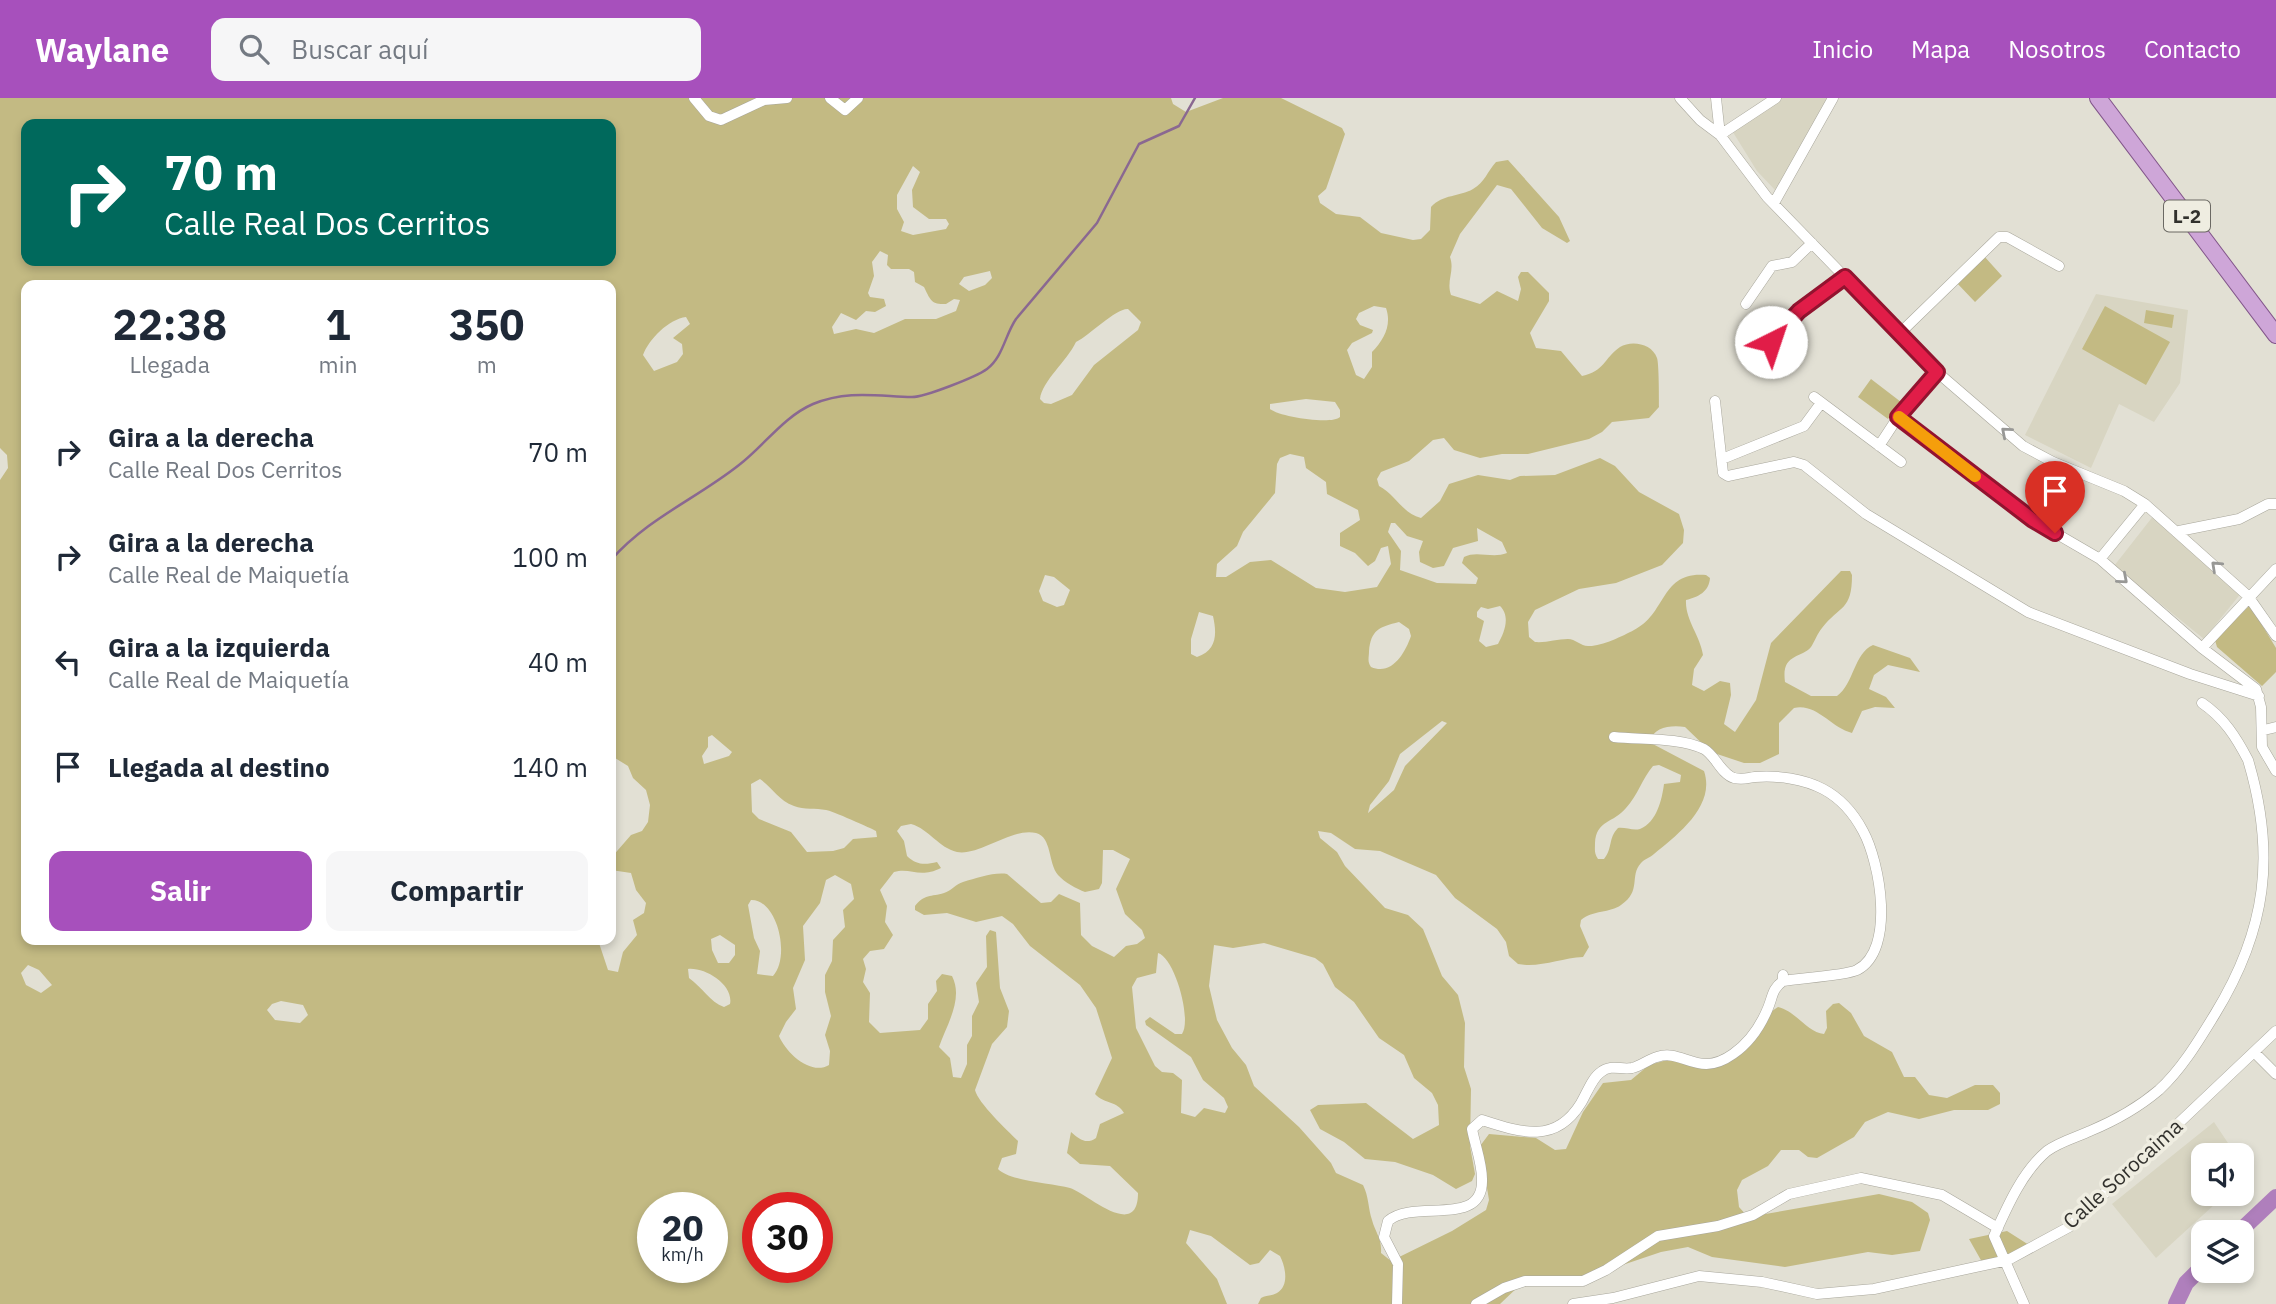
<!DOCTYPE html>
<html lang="es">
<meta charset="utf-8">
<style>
:root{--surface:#fff;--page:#f6f6f7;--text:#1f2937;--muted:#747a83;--accent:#a750bc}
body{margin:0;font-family:"IBM Plex Sans",sans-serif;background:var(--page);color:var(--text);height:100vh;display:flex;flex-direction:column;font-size:26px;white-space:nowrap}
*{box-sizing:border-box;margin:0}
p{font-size:23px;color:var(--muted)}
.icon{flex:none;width:38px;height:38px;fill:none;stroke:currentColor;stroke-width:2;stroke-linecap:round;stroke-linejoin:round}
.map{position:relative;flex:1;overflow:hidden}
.details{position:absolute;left:21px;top:182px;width:595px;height:665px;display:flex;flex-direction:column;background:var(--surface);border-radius:14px;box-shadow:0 4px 10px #0003}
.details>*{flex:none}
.guide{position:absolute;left:21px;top:21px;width:595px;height:147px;border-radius:14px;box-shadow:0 4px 10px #0003;background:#00695c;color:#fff;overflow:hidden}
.buttons{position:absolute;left:2191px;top:1045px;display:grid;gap:14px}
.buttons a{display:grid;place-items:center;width:63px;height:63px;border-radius:14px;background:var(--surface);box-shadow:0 4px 10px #0003;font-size:35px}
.speed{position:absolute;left:637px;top:1094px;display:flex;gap:14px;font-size:35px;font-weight:700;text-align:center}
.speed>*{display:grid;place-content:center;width:91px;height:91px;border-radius:50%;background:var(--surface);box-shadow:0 4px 10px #0003;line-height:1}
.speed small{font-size:18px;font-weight:400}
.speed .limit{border:10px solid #d22;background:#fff;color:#111}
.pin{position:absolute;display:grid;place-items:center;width:60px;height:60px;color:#fff;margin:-72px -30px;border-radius:50% 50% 50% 0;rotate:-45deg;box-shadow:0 0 7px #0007}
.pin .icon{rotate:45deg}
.me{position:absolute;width:77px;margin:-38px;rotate:41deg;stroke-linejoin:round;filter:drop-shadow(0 0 5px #0008)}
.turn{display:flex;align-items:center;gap:24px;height:147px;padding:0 28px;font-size:32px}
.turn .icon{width:91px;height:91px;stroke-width:2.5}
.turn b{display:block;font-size:49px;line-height:60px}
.eta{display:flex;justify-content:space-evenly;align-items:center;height:119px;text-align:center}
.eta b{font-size:42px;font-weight:700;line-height:49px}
.primary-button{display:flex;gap:14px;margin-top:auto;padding:14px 28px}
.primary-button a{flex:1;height:80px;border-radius:14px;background:var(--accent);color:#fff;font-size:28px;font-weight:700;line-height:80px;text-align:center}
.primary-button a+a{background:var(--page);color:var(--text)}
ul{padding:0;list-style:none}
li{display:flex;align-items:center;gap:21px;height:105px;padding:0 28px}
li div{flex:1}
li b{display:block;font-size:26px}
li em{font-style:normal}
header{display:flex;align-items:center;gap:42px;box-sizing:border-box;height:98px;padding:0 35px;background:var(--accent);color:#fff}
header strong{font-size:33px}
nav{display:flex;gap:38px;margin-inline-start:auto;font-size:24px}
.search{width:490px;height:63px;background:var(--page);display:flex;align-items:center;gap:18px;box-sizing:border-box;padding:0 24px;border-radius:14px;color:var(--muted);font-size:26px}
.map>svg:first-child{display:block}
</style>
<header>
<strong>Waylane</strong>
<div class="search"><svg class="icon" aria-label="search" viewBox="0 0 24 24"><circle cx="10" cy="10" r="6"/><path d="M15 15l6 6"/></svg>Buscar aquí</div>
<nav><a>Inicio</a><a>Mapa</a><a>Nosotros</a><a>Contacto</a></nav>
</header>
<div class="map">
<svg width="2276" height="1206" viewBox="0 0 2276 1206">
<rect width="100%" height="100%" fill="#e2e0d4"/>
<path fill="#d8d5c2" d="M1778,0H1830L1775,92L1757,73L1731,31Z
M2096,196L2188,212L2180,285L2154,324L2119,306L2091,370L2025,337Z
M2154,417L2242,494L2204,541L2114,468Z
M2214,1024L2236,1057H2203V1096H2226L2156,1160L2112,1106Z"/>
<path fill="#c3ba83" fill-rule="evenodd" d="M0,0H1171L1173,6L1186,14L1223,0H1281L1342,30L1345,36L1326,91L1318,98L1320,105L1336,116L1360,119L1381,135L1413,142L1421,141L1430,132L1431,109C1443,96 1459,99 1473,91C1485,84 1487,74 1496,64L1508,62L1559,119L1570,143L1567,145L1542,130L1511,91L1497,87L1460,136L1450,159C1455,173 1446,183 1451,197L1480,206L1497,193L1518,203L1521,191L1518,179L1521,174H1528L1549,195V203L1530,235L1536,250L1561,253L1582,278C1605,273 1603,261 1620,249C1631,242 1652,245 1657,260C1659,265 1659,301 1659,309L1649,320L1612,324L1602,334L1589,341L1528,356H1502L1480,360L1454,352L1444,340L1433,342L1409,363L1381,374L1377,381L1379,388C1396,397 1402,415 1421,420L1440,403L1449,386L1478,377L1510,382L1520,378L1555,377L1600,360L1615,368L1639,394L1679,416L1684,432L1683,445L1662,467L1616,485L1579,491L1535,512L1528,524L1529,539L1535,544C1546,545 1557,541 1568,541C1575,541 1581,548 1588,548C1600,549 1623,538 1634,532C1667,516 1660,473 1706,477L1710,480C1709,494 1698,499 1686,502C1685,522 1700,537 1703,557L1694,571L1692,587L1704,593L1720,583L1730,585L1731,597L1724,626L1735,634L1756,602L1771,545L1841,473H1850L1852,477C1852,513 1840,507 1822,530C1817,536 1815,543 1811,549C1801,561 1781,555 1785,584L1811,598H1837C1854,586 1854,555 1873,547L1910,560L1920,574L1888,567L1874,577L1869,591L1886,599L1895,610L1875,609L1862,613L1852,635C1831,630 1817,605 1794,610L1779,625V656L1760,665H1744L1711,654L1685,629C1670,627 1654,629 1649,644L1704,673C1716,708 1677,737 1654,756C1650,760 1644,761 1641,765C1629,778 1642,793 1621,807C1610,815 1593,812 1581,822L1580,828L1589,849L1583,859C1561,860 1540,870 1518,866L1509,858L1506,844L1497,831L1455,800L1436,777L1380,753L1355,751L1331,735L1318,733L1320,740L1337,754L1345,768L1385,810L1408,817L1423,831L1442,878L1458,897L1465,925L1464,969L1471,991L1470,1048L1475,1076L1472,1083L1456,1091L1433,1077L1395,1064L1365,1061L1344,1044L1320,1031L1310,1012L1318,1007L1366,1005L1413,1041L1439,1027L1438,1007L1432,995L1414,980L1404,957L1379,940L1354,904L1335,889L1323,866L1315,860L1264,845L1233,850L1214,847L1209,888L1217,922L1232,950L1246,967L1254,988L1299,1029L1331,1065L1336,1075L1363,1087C1369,1099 1368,1110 1372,1122C1375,1134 1382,1140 1381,1155L1391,1163L1452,1133L1486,1112L1489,1102L1480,1048L1489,1036L1536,1040L1555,1052L1566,1051L1583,1014L1603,985L1631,982L1649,967L1667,962L1715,966L1758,936L1772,913L1778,909C1796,913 1808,935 1824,936L1827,930L1826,913L1833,906L1839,905L1851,915L1864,938L1892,954L1904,979H1915L1929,997L1947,1000L1975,987H1993L2000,995V1006L1988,1012H1954L1919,1021L1888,1014L1865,1024L1854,1039L1817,1060L1808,1059L1799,1052H1781L1768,1068L1742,1082L1737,1092L1739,1109L1748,1119L1879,1096L1912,1104L1928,1115L1930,1122L1920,1153L1892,1157L1868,1154L1785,1169L1712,1159L1688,1149L1661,1154L1575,1183L1521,1186L1500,1206H1258L1261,1200C1266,1197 1272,1198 1277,1195C1290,1187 1285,1168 1280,1158L1270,1152L1259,1165L1250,1167L1211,1138L1190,1132L1186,1145L1217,1181L1227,1206H0V382L8,370L7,357L0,350ZM26,26H611V163H26ZM913,68L920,74L912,92L913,109L929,121H946L949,126L946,131L913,137L901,133L904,124L897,111V97ZM880,153L888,157L887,167L891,171H909L914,174L915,184L924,189C930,201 931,207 946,206L954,201L960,202L956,213L936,221H905L874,235L856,231L834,236L832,229L841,215L856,222L866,213L875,214L886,208L884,201L870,199L868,195L874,178L872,164ZM990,173L992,180L985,187L969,193L959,186L964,179ZM26,187H611V664L615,660L628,668L633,680L646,692L650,707L648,724L642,733L631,737L611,760V772L631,775L636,792L646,805L644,815L633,822L637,837L623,854L618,874L608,872L598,842H26ZM1374,208L1386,210C1392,227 1384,242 1372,254V269L1364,281L1356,277L1347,252L1352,245L1372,235L1373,232L1360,227L1356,221L1359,215ZM1128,211L1141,224L1138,232L1094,267L1072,297L1051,306L1044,305L1040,301C1042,283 1067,263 1076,244C1090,237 1116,210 1128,211ZM686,219L690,226L673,240L682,246L683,256L677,264L654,273L643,257C649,241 669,221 686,219ZM1306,301L1335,304L1340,312V319C1332,327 1280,319 1270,311V306ZM1290,356L1304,359L1306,370L1326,384L1327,396L1358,412L1360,422L1340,435V448L1355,455L1368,468L1375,463L1381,450L1388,448L1391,466L1377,489L1345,494L1316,490L1271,462L1250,464L1226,479H1216L1217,466L1237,448L1243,434L1275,395L1277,366L1280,360ZM1391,425H1395L1407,438L1423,443L1419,454L1420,464L1433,470L1444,468L1453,450L1478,443L1477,430L1502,444L1507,455C1492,461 1477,452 1464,459L1462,465L1478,480L1476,486L1437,485L1400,472L1401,453L1388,434ZM1045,477L1054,479L1070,492L1064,507L1057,509L1043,503L1039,493ZM1500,508C1511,519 1504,535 1498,546L1486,549L1479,543L1484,523L1477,519V514L1481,509L1488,511ZM1199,514L1213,518C1217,536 1217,552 1197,559L1191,556V541ZM1399,524L1409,531L1411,538C1405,555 1392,578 1371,569C1367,563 1369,560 1369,553C1371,532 1379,529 1399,524ZM1442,623L1447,625L1405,668L1394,692L1368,715L1370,707L1389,683L1400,656ZM712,637L732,654L729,658L704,666L702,658L708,649V639ZM1659,667L1681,677L1680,684L1664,686C1662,701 1657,724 1640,731C1633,733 1625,729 1618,730C1608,740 1613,750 1604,761H1598C1594,755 1595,752 1595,745C1596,722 1614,725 1626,710C1638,697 1642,681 1653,668ZM760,681C773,690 778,702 794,708C804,712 816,710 826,712C830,712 873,731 876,733L877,739L853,741L844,750L833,753L807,754L791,734L759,721L752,714L751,686ZM911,726C929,731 939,750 957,754C980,758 1012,729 1036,735C1052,739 1048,765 1058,777C1064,784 1077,791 1085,794L1099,791L1102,785L1103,752H1113L1130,761L1116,791L1125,816L1142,832L1145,840L1137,846L1126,848L1114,859L1092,848L1081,837L1080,805L1059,796L1051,804L1041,805L1007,776C994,774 977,780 963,784C956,786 951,793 944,795C931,799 924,796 915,808V812L924,817L947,815L976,824L1002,818L1013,826L1030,848L1080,887L1096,910L1112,960L1095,996C1104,1006 1118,1003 1124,1015L1100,1026L1096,1040C1086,1047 1079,1041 1071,1034L1067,1055L1080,1066L1110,1068L1138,1095C1138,1144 1085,1094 1070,1090C1052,1085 1009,1083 998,1071L1002,1060L1016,1056L1018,1043C1007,1032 978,1005 975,992L992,946L1007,929L1009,913L1000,890L996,834L990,832L986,838L987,869L976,885L979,904L972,918V938L967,947V966L961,980L953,979L950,960L939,949C946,928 964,901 952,878L942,876L936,883L937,893L928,906V921L920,932L880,935L869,924L870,895L863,884L866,871L863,861L870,853L884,851L893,837L885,824L887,808L880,792L894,774C911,769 919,781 941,770L937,764C925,767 916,767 907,758L904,743L897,733L901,728ZM835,777L851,786L854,801L843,812L845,829L833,842L832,863L825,877V894L831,918L825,937L830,953L829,967C811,978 786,955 779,938L786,924L796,911L793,890L805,862L803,828L820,805L826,782ZM751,802C777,801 791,858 773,878L757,876L760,853L754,840L748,807ZM720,837L735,847V857L729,865H718L712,852L711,841ZM1158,855C1175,860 1192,922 1182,936H1175L1150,919L1145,923L1146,927L1191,959L1203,982L1224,1000L1228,1009L1225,1015L1204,1010L1195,1019L1181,1015L1182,982L1173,975L1162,974L1155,968L1136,930L1132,889L1137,880L1156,875ZM28,867L39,872L52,887L41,895L26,887L21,875ZM688,871C705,869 734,887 730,906L724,909C710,904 702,889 689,880ZM281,903L303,907L308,917L300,925L275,922L267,912L272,906ZM653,1110H712V1169H653ZM758,1110H817V1169H758Z
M1984,158L2002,178L1975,204L1956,184Z
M2105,208L2170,244L2146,287L2082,251Z
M2146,212L2174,217L2172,230L2144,225Z
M1871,281L1901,304L1888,321L1858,299Z
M2250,507L2276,550V574L2262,588L2217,549L2215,542Z
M2007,1133L2029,1147L2009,1158L1982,1164L1969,1141Z"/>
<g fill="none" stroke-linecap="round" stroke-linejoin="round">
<path stroke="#8a6891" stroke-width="2.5" d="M611,462C648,420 696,401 739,367C764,348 783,319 813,306C847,292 876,298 912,299C925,299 976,279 987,271C1003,259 1005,237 1016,221L1097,125L1139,46L1179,28L1195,0"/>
<path stroke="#af7fbc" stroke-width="16" d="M2239,1134L2276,1099
M2176,1206L2186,1185L2203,1168"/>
<defs>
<path id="street" d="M694,0L709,18L721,22L764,2L787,0
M830,0L845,12L858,0
M1680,0L1700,22L1720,37L1776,0
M1716,0L1720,37L1767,99L1937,274L2023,348L2053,364L2124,393L2145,406L2248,498L2276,538
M1774,105L1833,0
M1746,206L1772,168L1792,164L1812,145
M1899,236L1999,139H2007L2059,168
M1771,244L1799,213L1845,179
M1937,274L1898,319L2033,422L2100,461L2202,550L2256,591L2261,609L2262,649L2276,673
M1814,299L1901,364
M1715,303L1723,375L1728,378L1794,364L1804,367L1866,416L2028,514L2190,576L2259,598
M1879,348L1898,319
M1722,361L1804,328L1821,305
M2179,433L2239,421L2268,406H2276
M2100,461L2145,406
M2202,550L2276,471
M2264,632L2276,629
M1614,639C1641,642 1679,639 1704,651C1716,658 1721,676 1734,680C1743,682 1747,680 1755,679C1777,677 1804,681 1823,691C1840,700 1854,716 1863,733C1880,764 1896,852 1857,872C1844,878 1799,880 1783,883
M2254,954L2276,976
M1397,1206L1398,1166L1384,1139L1388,1123C1414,1100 1484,1131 1482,1081C1482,1065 1475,1047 1472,1031L1482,1022C1522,1035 1556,1046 1581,1005C1587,995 1592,980 1601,974C1611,966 1621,972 1632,970C1641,968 1649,961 1657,959C1683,950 1698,981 1733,956C1749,945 1761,927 1768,910C1773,898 1772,891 1783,883V877
M1476,1206L1504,1190L1525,1183H1583L1606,1172L1658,1138L1718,1128L1753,1117L1789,1096L1861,1080L1942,1097L1998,1130
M1573,1206L1613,1200L1699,1178L1762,1184L1817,1196L1874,1191L2008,1162L2069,1129L2276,933
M2024,1206L1994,1138C2007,1109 2022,1074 2047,1053C2059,1044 2077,1039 2090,1033C2114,1023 2139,1009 2159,992C2182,971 2199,942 2215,916C2267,831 2276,756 2248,662C2236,639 2224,620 2202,605"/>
<path id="primary" d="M2098,0L2276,237"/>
</defs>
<use href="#street" stroke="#a8a69b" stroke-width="11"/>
<use href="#primary" stroke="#83578b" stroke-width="18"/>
<use href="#street" stroke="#fff" stroke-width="10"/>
<use href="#primary" stroke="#cea6d8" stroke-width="16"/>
</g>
<defs><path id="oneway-chevron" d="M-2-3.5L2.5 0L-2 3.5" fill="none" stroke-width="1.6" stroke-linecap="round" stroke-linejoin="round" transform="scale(1.75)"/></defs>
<g stroke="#989896">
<use href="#oneway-chevron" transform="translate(2006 334) rotate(-139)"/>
<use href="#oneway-chevron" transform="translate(2216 468) rotate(-137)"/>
<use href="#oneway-chevron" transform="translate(2123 481) rotate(41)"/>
</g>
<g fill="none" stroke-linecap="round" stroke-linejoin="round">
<defs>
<path id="route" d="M1771,244L1799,213L1845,179L1937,274L1898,319L2033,422L2055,435"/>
</defs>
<use href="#route" stroke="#92132f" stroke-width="18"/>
<use href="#route" stroke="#e11d48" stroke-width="12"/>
<path stroke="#f59e0b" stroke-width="12" d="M1899,319L1975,378"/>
</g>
<g text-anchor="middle" stroke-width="7" stroke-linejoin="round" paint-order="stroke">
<rect fill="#efede1" stroke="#6b6963" stroke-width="2" x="2164" y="102.5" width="46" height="31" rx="5"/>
<g font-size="19" font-weight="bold" fill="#32312d">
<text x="2187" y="125">L-2</text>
</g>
<g font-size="21" fill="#32312d" stroke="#efede1">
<text transform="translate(2123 1076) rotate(-42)" y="7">Calle Sorocaima</text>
</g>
</g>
</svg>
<div class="buttons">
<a><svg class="icon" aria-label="sound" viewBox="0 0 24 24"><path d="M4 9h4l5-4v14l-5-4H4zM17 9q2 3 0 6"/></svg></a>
<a><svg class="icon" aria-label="layers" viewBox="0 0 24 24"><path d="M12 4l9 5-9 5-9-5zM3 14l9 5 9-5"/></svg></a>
</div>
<div class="speed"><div>20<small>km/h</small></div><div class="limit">30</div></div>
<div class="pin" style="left:2055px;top:435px;background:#d93025"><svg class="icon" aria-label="arrive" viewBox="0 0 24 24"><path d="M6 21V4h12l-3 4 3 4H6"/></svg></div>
<svg class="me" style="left:1771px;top:244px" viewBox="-20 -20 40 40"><circle r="19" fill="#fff"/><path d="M0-13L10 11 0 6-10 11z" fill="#e11d48"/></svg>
<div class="guide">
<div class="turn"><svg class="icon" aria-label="right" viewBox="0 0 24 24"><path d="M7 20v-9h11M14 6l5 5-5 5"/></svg><div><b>70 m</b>Calle Real Dos Cerritos</div></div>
</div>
<section class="details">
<div class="eta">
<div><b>22:38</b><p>Llegada</p></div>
<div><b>1</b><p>min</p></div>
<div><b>350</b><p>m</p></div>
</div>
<ul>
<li><svg class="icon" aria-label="right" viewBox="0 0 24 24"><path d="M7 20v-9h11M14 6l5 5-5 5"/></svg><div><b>Gira a la derecha</b><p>Calle Real Dos Cerritos</p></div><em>70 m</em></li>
<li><svg class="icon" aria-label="right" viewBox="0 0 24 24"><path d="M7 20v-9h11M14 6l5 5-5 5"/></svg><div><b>Gira a la derecha</b><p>Calle Real de Maiquetía</p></div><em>100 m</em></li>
<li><svg class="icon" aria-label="left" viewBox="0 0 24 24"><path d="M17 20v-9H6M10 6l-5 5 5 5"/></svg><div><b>Gira a la izquierda</b><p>Calle Real de Maiquetía</p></div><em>40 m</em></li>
<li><svg class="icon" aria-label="arrive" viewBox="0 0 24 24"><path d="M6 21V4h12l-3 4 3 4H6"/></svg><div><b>Llegada al destino</b></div><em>140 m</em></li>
</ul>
<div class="primary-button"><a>Salir</a><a>Compartir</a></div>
</section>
</div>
